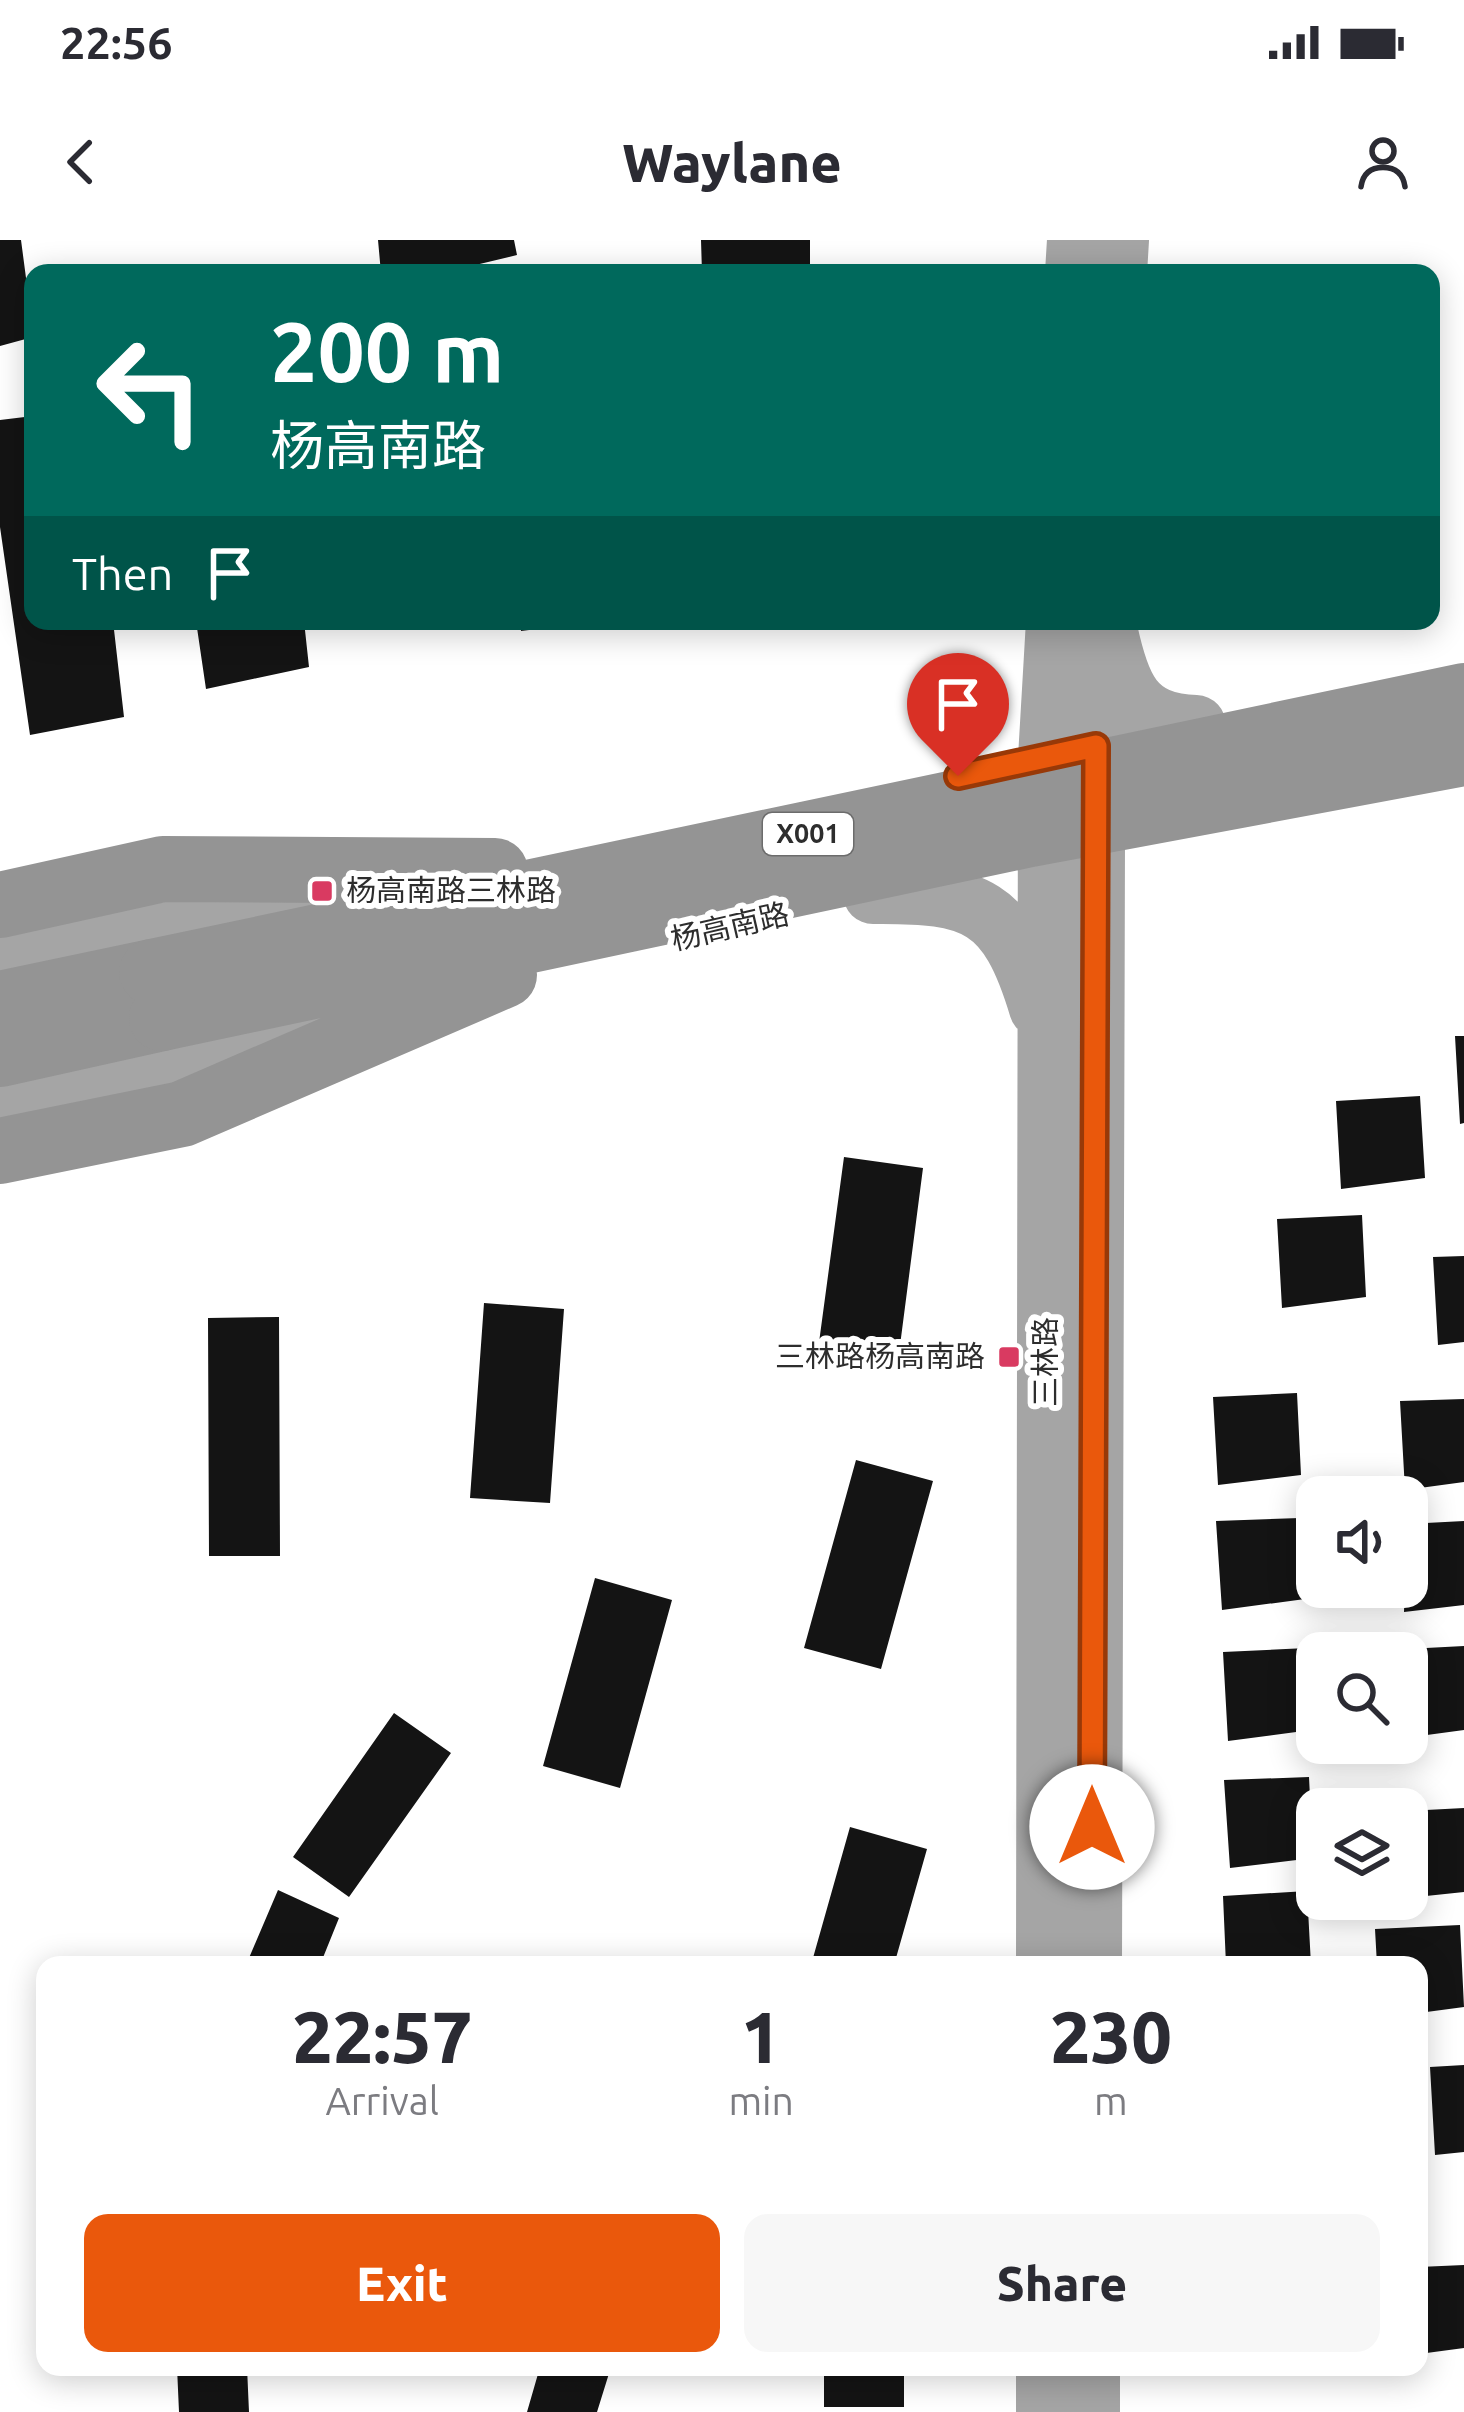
<!DOCTYPE html>
<meta charset="utf-8">
<style>
:root{--surface:#fff;--page:#f7f7f7;--text:#2b2b33;--muted:#7c7c81;--accent:#ea580c}
body{margin:0;font-family:Ubuntu,"Noto Sans SC",sans-serif;background:var(--page);color:var(--text);height:100vh;display:flex;flex-direction:column;font-size:45px;white-space:nowrap}
*{box-sizing:border-box;margin:0}
p{font-size:39px;color:var(--muted)}
.icon{flex:none;width:66px;height:66px;fill:none;stroke:currentColor;stroke-width:2;stroke-linecap:round;stroke-linejoin:round}
.map{position:relative;flex:1;overflow:hidden}
.sheet{position:absolute;left:36px;top:1716px;width:1392px;height:420px;display:flex;flex-direction:column;background:var(--surface);border-radius:24px;box-shadow:0 6px 30px #0003}
.sheet>*{flex:none}
.banner{position:absolute;left:24px;top:24px;width:1416px;height:366px;border-radius:24px;box-shadow:0 6px 30px #0003;background:#00695c;color:#fff;overflow:hidden}
.fabs{position:absolute;left:1296px;top:1236px;display:grid;gap:24px}
.fabs a{display:grid;place-items:center;width:132px;height:132px;border-radius:24px;background:var(--surface);box-shadow:0 6px 30px #0003;font-size:60px}
.pin{position:absolute;display:grid;place-items:center;width:102px;height:102px;color:#fff;margin:-123px -51px;border-radius:50% 50% 50% 0;rotate:-45deg;box-shadow:0 0 12px #0007}
.pin .icon{rotate:45deg}
.me{position:absolute;width:132px;margin:-66px;rotate:0deg;stroke-linejoin:round;filter:drop-shadow(0 0 9px #0008)}
.turn{display:flex;align-items:center;gap:42px;height:252px;padding:0 48px;font-size:54px}
.turn .icon{width:156px;height:156px;stroke-width:2.5}
.turn b{display:block;font-size:84px;line-height:102px}
.then{display:flex;align-items:center;height:114px;padding:0 48px;background:#0003;gap:24px;font-size:45px}
.eta{display:flex;justify-content:space-evenly;align-items:center;height:204px;text-align:center}
.eta b{font-size:72px;font-weight:800;line-height:84px}
.cta{display:flex;gap:24px;margin-top:auto;padding:24px 48px}
.cta a{flex:1;height:138px;border-radius:24px;background:var(--accent);color:#fff;font-size:48px;font-weight:800;line-height:138px;text-align:center}
.cta a+a{background:var(--page);color:var(--text)}
.status{display:flex;justify-content:space-between;align-items:center;height:84px;padding:0 60px;background:var(--surface);direction:ltr}
.status svg{height:33px;fill:currentColor}
header{display:flex;justify-content:space-between;align-items:center;height:156px;padding:0 48px;background:var(--surface);font-size:54px;font-weight:800}
.map>svg:first-child{display:block}
</style>
<div class="status"><b>22:56</b><svg viewBox="0 0 49 12"><path d="M0 12V9h3v3zM5 12V6h3v6zM10 12V3h3v9zM15 12V0h3v12zM26 1h20v11H26zM47 4h2v5h-2z"/></svg></div>
<header><svg class="icon" aria-label="back" viewBox="0 0 24 24"><path d="M15 5l-7 7 7 7"/></svg>Waylane<svg class="icon" aria-label="person" viewBox="0 0 24 24"><circle cx="12" cy="8" r="4"/><path d="M4 21q1-7 8-7t8 7"/></svg></header>
<div class="map">
<svg width="1464" height="2172" viewBox="0 0 1464 2172">
<rect width="100%" height="100%" fill="#fff"/>
<path fill="#141414" d="M0,0H21L33,91V97L0,106Z
M378,0H514L517,15L442,33H381Z
M701,0H810V33H702Z
M33,176V381H113L124,477L30,495L0,287V180Z
M196,381H304L309,427L206,449Z
M520,381H578V384L521,391Z
M1455,796H1464V883L1460,884Z
M1420,856L1425,938L1341,949L1336,861Z
M844,917L923,928L898,1121L818,1110Z
M1362,975L1366,1057L1282,1068L1277,979Z
M1464,1016V1102L1438,1105L1433,1017Z
M484,1063L564,1069L550,1263L470,1258Z
M279,1077L280,1316H209L208,1078Z
M1297,1153L1301,1235L1218,1245L1213,1157Z
M1464,1159V1242L1405,1250L1400,1161Z
M856,1220L933,1241L881,1429L804,1408Z
M1300,1278L1305,1359L1222,1370L1216,1281Z
M1464,1281V1365L1404,1372L1407,1284Z
M595,1338L672,1360L620,1548L543,1526Z
M1464,1406V1490L1412,1497L1407,1409Z
M1307,1408L1311,1490L1228,1501L1223,1412Z
M394,1473L451,1513L349,1657L293,1617Z
M1309,1537L1313,1618L1230,1628L1224,1540Z
M1464,1568V1652L1407,1658V1571Z
M850,1587L927,1609L894,1725H811Z
M278,1650L339,1678L320,1725H246Z
M1307,1651L1311,1725H1226L1223,1656Z
M1460,1685L1464,1767L1419,1773V1725H1377L1375,1689Z
M1464,1825V1912L1435,1915L1430,1827Z
M1464,2025V2108L1419,2114V2027Z
M177,2127H247L249,2172H179Z
M540,2127H611L597,2172H527Z
M824,2127H904V2167H824Z"/>
<g fill="none" stroke-linecap="round" stroke-linejoin="round">
<path stroke="#a5a5a5" stroke-width="60" d="M1075,33L1077,0
M1117,33L1119,0
M1108,392C1120,447 1133,483 1196,485
M873,654C976,653 1008,665 1039,768
M0,723L366,655
M0,861L130,834L373,768
M1046,1725L1048,518L1056,381
M1092,1725L1095,601L1102,381
M1046,2172V2127
M1090,2172V2127"/>
<path stroke="#949494" stroke-width="66" d="M0,764L152,732
M0,814L162,778"/>
<path stroke="#949494" stroke-width="66" d="M0,665L163,629L495,631
M152,732L1464,456
M162,778L1030,594L1464,513
M0,911L182,874L504,735"/>
</g>
<g fill="none" stroke-linecap="round" stroke-linejoin="round">
<defs>
<path id="route" d="M958,536L1096,506L1092,1587"/>
</defs>
<use href="#route" stroke="#983908" stroke-width="30"/>
<use href="#route" stroke="#ea580c" stroke-width="21"/>
</g>
<g fill="#d93a61" stroke="#fff" stroke-width="4.5">
<rect x="310" y="639" width="24" height="24" rx="6"/>
<rect x="997" y="1105" width="24" height="24" rx="6"/>
</g>
<g text-anchor="middle" stroke-width="12" stroke-linejoin="round" paint-order="stroke">
<rect fill="#fff" stroke="#6c6c6c" stroke-width="3" x="763" y="573" width="90" height="42" rx="9"/>
<g font-size="27" font-weight="bold" fill="#2d2d2d">
<text x="808" y="603">X001</text>
</g>
<g font-size="30" fill="#2d2d2d" stroke="#fff" text-anchor="start">
<text x="346" y="661">杨高南路三林路</text>
<text x="985" y="1127" text-anchor="end">三林路杨高南路</text>
</g>
<g font-size="30" fill="#2d2d2d" stroke="#fff">
<text transform="translate(730 687) rotate(-13)" y="10">杨高南路</text>
<text transform="translate(1046 1122) rotate(-90)" y="10">三林路</text>
</g>
</g>
</svg>
<div class="fabs">
<a><svg class="icon" aria-label="sound" viewBox="0 0 24 24"><path d="M4 9h4l5-4v14l-5-4H4zM17 9q2 3 0 6"/></svg></a>
<a><svg class="icon" aria-label="search" viewBox="0 0 24 24"><circle cx="10" cy="10" r="6"/><path d="M15 15l6 6"/></svg></a>
<a><svg class="icon" aria-label="layers" viewBox="0 0 24 24"><path d="M12 4l9 5-9 5-9-5zM3 14l9 5 9-5"/></svg></a>
</div>
<div class="pin" style="left:958px;top:536px;background:#d93025"><svg class="icon" aria-label="arrive" viewBox="0 0 24 24"><path d="M6 21V4h12l-3 4 3 4H6"/></svg></div>
<svg class="me" style="left:1092px;top:1587px" viewBox="-20 -20 40 40"><circle r="19" fill="#fff"/><path d="M0-13L10 11 0 6-10 11z" fill="#ea580c"/></svg>
<div class="banner">
<div class="turn"><svg class="icon" aria-label="left" viewBox="0 0 24 24"><path d="M17 20v-9H6M10 6l-5 5 5 5"/></svg><div><b>200 m</b>杨高南路</div></div>
<div class="then">Then<svg class="icon" aria-label="arrive" viewBox="0 0 24 24"><path d="M6 21V4h12l-3 4 3 4H6"/></svg></div>
</div>
<section class="sheet">
<div class="eta">
<div><b>22:57</b><p>Arrival</p></div>
<div><b>1</b><p>min</p></div>
<div><b>230</b><p>m</p></div>
</div>
<div class="cta"><a>Exit</a><a>Share</a></div>
</section>
</div>
